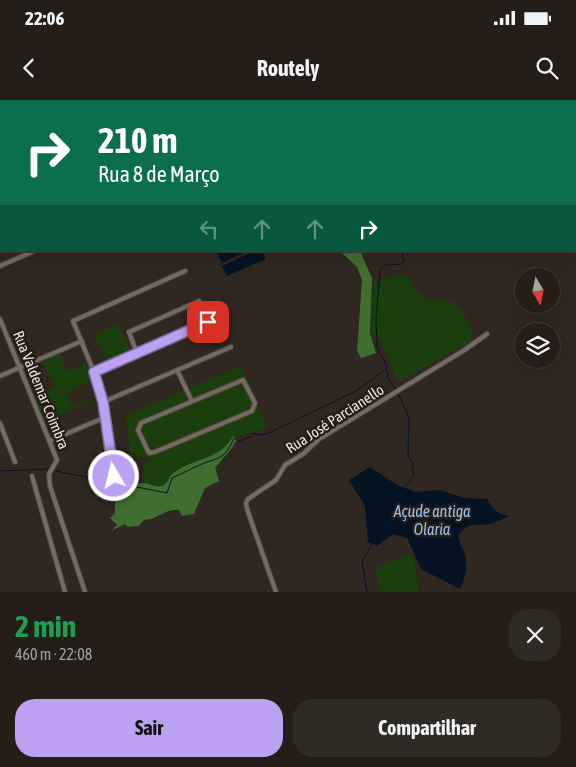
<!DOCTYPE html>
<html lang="pt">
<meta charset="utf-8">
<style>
:root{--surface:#241d18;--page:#302a25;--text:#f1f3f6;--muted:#a3a2a2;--line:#413b37;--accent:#bca0f2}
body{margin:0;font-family:"Asap Condensed",sans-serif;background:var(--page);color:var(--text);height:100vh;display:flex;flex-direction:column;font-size:19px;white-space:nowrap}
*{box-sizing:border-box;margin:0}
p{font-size:16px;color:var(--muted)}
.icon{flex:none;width:28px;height:28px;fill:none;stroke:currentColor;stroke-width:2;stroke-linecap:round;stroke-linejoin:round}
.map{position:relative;height:492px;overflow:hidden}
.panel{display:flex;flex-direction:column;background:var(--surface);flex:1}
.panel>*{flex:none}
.guide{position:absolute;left:0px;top:0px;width:576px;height:152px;box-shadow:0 5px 20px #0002,0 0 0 1px var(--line);background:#0b6e4f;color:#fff;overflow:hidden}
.needle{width:32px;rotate:170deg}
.buttons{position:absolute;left:515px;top:168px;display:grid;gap:10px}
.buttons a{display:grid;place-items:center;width:45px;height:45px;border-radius:50%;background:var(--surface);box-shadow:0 5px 20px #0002,0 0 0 1px var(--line);font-size:25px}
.pin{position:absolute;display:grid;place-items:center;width:42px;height:42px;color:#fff;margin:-21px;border-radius:10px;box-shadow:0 2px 8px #0006}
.me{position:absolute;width:55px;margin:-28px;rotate:352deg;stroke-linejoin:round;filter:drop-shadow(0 0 4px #0008)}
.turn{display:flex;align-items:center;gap:18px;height:105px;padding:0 15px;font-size:22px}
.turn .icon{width:65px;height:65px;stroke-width:2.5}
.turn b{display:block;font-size:35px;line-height:42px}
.lanes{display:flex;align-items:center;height:48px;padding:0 15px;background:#0003;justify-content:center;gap:25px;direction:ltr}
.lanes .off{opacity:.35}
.round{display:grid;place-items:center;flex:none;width:52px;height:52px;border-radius:20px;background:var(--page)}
.overview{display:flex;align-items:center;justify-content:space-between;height:85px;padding:0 15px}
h1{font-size:30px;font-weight:700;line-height:38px;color:#1e9e55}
.action{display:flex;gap:10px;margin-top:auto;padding:10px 15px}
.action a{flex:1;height:58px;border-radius:20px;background:var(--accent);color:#111;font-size:20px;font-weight:700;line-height:58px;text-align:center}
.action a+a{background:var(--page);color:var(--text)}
.status{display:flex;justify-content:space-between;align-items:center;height:35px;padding:0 25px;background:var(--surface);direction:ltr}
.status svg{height:14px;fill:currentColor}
header{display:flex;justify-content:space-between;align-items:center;height:65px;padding:0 15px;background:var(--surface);font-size:22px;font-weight:700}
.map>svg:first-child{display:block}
</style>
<div class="status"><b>22:06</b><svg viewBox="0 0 49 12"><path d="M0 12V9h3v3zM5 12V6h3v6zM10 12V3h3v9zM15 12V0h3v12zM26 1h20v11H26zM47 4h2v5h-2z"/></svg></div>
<header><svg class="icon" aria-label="back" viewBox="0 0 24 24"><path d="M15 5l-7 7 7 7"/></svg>Routely<svg class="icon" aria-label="search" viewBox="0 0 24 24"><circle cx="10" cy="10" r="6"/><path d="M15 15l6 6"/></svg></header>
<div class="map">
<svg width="576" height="492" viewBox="0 0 576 492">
<rect width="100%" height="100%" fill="#302720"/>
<path fill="#1b3f0c" d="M400,174L409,177L413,187L426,201C434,200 442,198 450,201C463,207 475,228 471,241L400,281L396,277L382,243L371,233L373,183Z
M117,224L131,251L107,262L94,235Z
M59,253L67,272L88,262L93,280L66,293L72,307L90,299V302L43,323L33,297L54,287L42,260Z
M241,266L268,328C256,330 245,337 233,336C222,359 194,358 174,372C169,376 168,384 162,386C156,388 149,385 143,383L144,363L149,361L150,358L131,356L126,315Z
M413,453L419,492H380L376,467Z"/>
<path fill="#406e30" d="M340,151H360L372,178L370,233L376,253L361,258L357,251L362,180L357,167Z
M233,336L237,339L232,348L215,368L219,381L205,388L194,414L182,416L179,410C166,408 157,420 144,420L139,426L128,427L125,424L111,431L117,425L110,418L115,413V393L120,394L110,384L111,381L131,389V384C135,384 139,383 143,383C150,383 155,388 162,386C168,384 169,375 175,372C194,358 222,359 233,336Z"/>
<path fill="#031324" d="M220,151H248L222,163L217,153Z
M254,151H262L266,159L227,176L222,166Z
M370,367L397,385L416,392L440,390L464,398L487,399C493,410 498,414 509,416C502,419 491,425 482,425C469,425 468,424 458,435C459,443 462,447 465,454C468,466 465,479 460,489L421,469L407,438L393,434L377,446L368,442L365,406L349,380Z"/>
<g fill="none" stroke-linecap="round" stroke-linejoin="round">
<path stroke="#031324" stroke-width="1" d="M320,0L321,1
M402,151L404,161L402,164L385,165L380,170L376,218L377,247L386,264L388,278L400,297L409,318L408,355L412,362L414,376L403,388
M0,371L48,369
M55,371L167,393L172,378C182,374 192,368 202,364C220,357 225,359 234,338L239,341L250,337L253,333L261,335L271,332L358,290L386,269
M367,492L362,461L372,444"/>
<defs>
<path id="minor" d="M58,0L59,1
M119,1L122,0
M134,1L137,0
M213,1L216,0
M0,38L1,37
M0,58L1,57
M0,125H1
M0,166L34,151
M0,219L57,360L49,374L50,386L85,492
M177,270L192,301
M94,272L208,222L199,201L129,232L137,253
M0,276L82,241
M243,280L255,303L252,311L155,352L149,353L138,330L141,323Z
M103,302L231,247
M0,323L15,362
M49,341L106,317
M32,376L65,492
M114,376L103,302L94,272L73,221L185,171
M276,492L247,409L246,403L248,399L276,380L285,365L303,354L319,339L463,251L487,234"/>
</defs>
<use href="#minor" stroke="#4b443d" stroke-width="6"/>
<use href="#minor" stroke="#756b62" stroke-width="4"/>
</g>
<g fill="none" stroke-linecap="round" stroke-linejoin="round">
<defs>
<path id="route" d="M114,376L103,302L94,272L208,222"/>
</defs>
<use href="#route" stroke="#7a689d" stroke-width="12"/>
<use href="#route" stroke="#bca0f2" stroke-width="9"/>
</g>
<g text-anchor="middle" stroke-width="5" stroke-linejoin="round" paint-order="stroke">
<g font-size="15" fill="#eee8e3" stroke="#261e16">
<text transform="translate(41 290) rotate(68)" y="5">Rua Valdemar Coimbra</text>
<text transform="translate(335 319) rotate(-33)" y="5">Rua José Parcianello</text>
</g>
<g font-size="16" font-style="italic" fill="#96c4f1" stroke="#261e16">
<text x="432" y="417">Açude antiga<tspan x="432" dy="18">Olaria</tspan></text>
</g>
</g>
</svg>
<div class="buttons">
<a><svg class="needle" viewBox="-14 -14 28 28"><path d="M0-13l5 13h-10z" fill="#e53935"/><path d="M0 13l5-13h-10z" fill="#a3a2a2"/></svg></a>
<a><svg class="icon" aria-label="layers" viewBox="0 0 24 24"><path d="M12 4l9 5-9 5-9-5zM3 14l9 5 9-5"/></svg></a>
</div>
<div class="pin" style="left:208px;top:222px;background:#d93025"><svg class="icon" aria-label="arrive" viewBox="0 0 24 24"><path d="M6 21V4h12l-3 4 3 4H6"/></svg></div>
<svg class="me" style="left:114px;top:376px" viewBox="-20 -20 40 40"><circle r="17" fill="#bca0f2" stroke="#fff" stroke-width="3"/><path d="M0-11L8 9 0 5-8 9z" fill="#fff"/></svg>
<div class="guide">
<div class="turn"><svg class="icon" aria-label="right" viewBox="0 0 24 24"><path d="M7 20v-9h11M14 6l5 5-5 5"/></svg><div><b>210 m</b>Rua 8 de Março</div></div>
<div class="lanes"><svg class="icon off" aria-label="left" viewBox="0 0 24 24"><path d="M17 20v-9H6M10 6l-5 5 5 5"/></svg><svg class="icon off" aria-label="ahead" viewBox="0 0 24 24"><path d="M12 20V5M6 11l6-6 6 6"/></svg><svg class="icon off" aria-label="ahead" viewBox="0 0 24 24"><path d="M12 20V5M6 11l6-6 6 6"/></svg><svg class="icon" aria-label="right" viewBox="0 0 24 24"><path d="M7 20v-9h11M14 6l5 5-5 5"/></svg></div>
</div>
</div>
<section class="panel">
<div class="overview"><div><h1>2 min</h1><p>460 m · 22:08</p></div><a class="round"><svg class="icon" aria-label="close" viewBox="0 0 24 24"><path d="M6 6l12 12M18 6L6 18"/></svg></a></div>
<div class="action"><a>Sair</a><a>Compartilhar</a></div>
</section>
